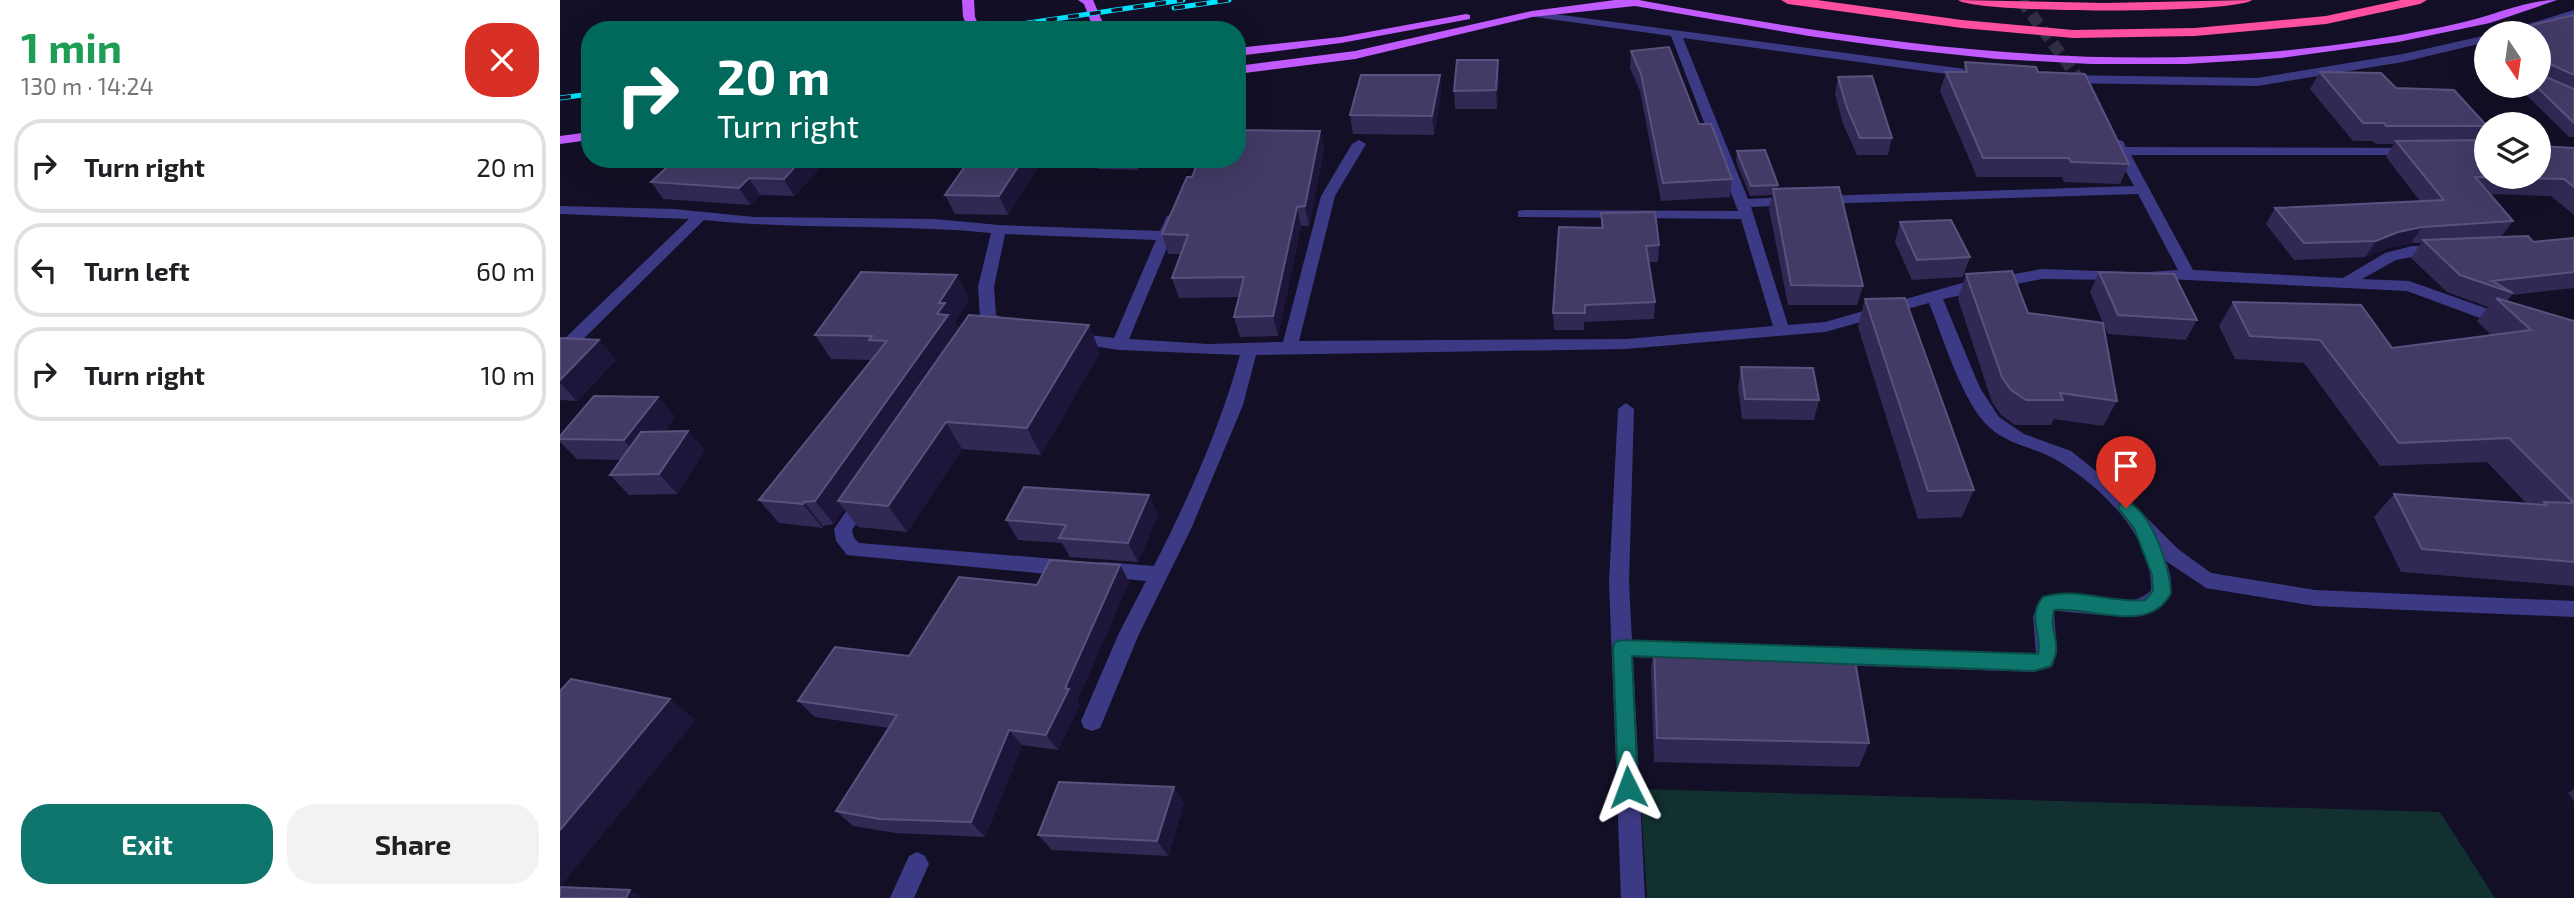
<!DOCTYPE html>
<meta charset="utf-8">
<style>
:root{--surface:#fff;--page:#f2f2f2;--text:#202124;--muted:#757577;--line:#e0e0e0;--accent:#0f766e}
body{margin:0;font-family:"Exo 2",sans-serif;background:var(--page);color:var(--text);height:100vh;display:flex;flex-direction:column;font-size:26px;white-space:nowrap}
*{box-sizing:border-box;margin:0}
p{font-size:23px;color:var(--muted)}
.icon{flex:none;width:38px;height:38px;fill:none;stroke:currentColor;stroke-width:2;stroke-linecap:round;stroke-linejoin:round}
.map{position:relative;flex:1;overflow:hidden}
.sheet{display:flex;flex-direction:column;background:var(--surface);width:560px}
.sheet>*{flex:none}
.top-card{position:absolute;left:21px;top:21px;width:665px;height:147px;border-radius:28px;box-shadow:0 7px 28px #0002;background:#00695c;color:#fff;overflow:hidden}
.needle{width:46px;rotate:167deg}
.fabs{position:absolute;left:1914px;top:21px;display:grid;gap:14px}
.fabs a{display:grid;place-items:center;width:77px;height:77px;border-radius:50%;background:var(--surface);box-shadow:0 7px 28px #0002;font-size:35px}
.pin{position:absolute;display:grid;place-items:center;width:60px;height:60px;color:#fff;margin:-72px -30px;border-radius:50% 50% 50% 0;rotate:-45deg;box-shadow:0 0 7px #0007}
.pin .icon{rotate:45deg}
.me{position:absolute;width:77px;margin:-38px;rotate:357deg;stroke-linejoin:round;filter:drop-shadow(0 0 5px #0008)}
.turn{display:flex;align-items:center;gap:24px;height:147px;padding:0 21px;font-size:32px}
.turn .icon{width:91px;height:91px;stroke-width:2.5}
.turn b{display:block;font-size:49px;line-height:60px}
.round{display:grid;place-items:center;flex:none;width:74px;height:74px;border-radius:28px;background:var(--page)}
.headline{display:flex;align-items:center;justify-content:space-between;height:119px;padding:0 21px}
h1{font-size:42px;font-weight:700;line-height:52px;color:#1e9e55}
.action{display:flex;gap:14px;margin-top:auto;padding:14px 21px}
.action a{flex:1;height:80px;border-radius:28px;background:var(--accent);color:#fff;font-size:28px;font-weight:700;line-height:80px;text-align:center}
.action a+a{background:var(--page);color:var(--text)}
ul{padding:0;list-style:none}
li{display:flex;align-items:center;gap:21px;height:94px;margin:0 14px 10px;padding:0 7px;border:4px solid var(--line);border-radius:28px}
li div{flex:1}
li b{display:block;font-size:26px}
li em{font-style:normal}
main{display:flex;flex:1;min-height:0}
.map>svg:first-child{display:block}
</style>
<main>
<section class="sheet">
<div class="headline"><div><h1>1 min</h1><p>130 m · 14:24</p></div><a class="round" style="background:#d93025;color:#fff"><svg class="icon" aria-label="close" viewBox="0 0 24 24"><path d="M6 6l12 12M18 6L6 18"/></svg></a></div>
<ul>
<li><svg class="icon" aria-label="right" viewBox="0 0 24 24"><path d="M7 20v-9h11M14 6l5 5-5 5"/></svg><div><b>Turn right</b></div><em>20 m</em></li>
<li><svg class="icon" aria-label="left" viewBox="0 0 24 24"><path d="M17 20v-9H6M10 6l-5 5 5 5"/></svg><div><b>Turn left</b></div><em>60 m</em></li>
<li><svg class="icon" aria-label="right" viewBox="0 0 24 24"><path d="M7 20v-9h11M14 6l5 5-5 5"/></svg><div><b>Turn right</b></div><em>10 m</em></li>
</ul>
<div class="action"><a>Exit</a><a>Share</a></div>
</section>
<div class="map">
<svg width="2014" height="898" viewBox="0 0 2014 898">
<rect width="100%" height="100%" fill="#130f26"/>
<path fill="#12302f" d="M1080,789L1880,812L1935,898H1087Z"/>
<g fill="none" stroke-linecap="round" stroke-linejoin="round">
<path stroke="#312d47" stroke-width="12" stroke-dasharray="12 6" stroke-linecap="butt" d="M1461,0L1519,79"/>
<path fill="#3d3a85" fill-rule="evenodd" d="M2014,10V17L1957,33H1939Z
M972,11L1427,72L1429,75L1423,79L1123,38L1188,199L1232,197L1239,201L1232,205L1191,207L1228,325L1265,322L1402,283L1482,269L1566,272L1569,275L1566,278L1561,280L1482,279L1383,299L1420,388L1439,417L1464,434L1511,451L1557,488L1618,549L1651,573L1755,590L2014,601V617L1755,606L1646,588L1606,561C1635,637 1534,612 1494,611L1497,653L1492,667L1474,672L1273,665L1266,662L1263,656L1266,650L1273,647L1476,654L1473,616L1482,597C1512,587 1569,616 1591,590C1593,537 1543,489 1500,462C1477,447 1451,447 1429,427C1402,402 1383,337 1369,303L1265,332L1066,349L696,355L683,405L631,529L579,634L540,728L532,731L524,728L521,721L559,633L586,581L536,576L533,570L536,564L543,562L594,566C628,499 660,428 680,355L559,350L506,342L504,338L506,334L512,333L554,338L596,240L445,234L434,287L436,315L453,322L455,326L447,331L422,322L420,318L418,287L431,233C335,224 239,230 144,220L6,356L0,358V343L129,219L0,214V206L114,209L194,217L374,219L439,225L600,231L607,216L612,215L619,219L569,339L648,344L723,342L761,196L792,144L799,140L806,144L775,196L739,341L1066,339L1213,326L1181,219L958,217V211L963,210L1178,211L1111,36L968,16V12Z
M1927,35V42L1843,62L1697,86L1504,83L1498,79L1504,75L1697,78L1843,54Z
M1558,140L1563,141L1566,147L1858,148V154L1853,155H1571L1633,270L1783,278L1825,253L1852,246L1883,245L1885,248L1883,251L1836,260L1802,279L1849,281L1951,317L1953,321L1951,325H1939L1847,291L1588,278L1585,275L1588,272L1618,270L1578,194L1260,204L1253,200L1260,196L1574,186L1551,144Z
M1066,403L1074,409L1069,582L1072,640L1123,644L1126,650L1123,656L1116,659L1073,657L1085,898H1061L1049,582L1058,409Z
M304,492L310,494L313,499L292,530L294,538L299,543L508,560L515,562L518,568L515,574L508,576L287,555L276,541L274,529L298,494Z
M357,852L365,856L369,864L354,898H330L349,856Z"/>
<path fill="#c25bff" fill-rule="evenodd" d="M402,0H414L415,17L421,30H409L403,17Z
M518,0H533L546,30H534L524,4Z
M1055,0H1079C1290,39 1506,72 1721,51C1782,45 1844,36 1904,22C1935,15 1966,0 1997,0L1930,23L1838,42L1721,58L1626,64H1531L1437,59L1343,49L1249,36L1075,6L972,17L795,59L677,74V66L795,51L972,11Z
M906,14L910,15V19L781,43L677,56V48L781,37Z
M30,132V140L0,144V136Z"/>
<path fill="#ff4fa3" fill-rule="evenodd" d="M1221,0H1257L1402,20L1513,30L1635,28L1766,16L1841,0H1867L1860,4L1766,24L1635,36L1513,38L1402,28L1228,4Z
M1398,0L1545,3L1692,0C1675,14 1415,14 1398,0Z"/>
<defs>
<path id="rail" d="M614,8L669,0
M421,30L623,0
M0,98L30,94"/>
</defs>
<use href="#rail" stroke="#00e5ff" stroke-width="5"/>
<use href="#rail" stroke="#130f26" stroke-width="3.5" stroke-dasharray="11" stroke-linecap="butt"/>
</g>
<path fill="#312854" d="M2014,15V137H2009L1957,86H1979V33H1952L1956,29Z
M1071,51L1139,124L1172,179L1170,197L1101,201L1080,91L1070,68Z
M1405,62L1478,72L1569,164L1560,184L1504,182L1502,177H1417L1380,91L1386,72H1403Z
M1760,72L1836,88L1927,125L1917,140L1927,177L2014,148V215L1991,196L1930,194L1953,221L1941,237L1973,242L2014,238V288L1952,295L1947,301L2014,321V586L1841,572L1814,517L1834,494L1967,504L1927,462L1820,466L1744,363L1675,359L1659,326L1673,302L1832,348L1931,335L1917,321L1928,307L1887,292L1851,258L1861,243H1851L1827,248L1805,257L1734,260L1706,224L1715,208L1860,201L1826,157L1834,144H1816L1813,141H1793L1750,89Z
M880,75L881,94L874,135L793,134L790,115Z
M1278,77L1332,138L1328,155H1297L1283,124L1275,94Z
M939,78L937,109H895L894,91Z
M760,131L764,150L749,226H741L718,336L680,337L674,317L679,297L619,298L612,278L621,254H608L602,234L632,177Z
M1177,151L1218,185L1217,189L1303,286L1297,305H1228L1209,209L1212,195L1190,196L1176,161Z
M116,159H268L234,196L200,195L190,205L103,199L91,182Z
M483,159L448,215L395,214L385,195Z
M534,159H584L578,170L538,169Z
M1041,213L1099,245L1098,262H1088L1095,302L1094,319L1024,322V330H994L993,313L1041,228Z
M1340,222L1410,257L1403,277L1352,280L1335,242Z
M1539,272L1637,320L1626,340L1548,334L1543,323L1557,401L1543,426L1494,419L1491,425H1455L1441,415L1432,402L1398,299L1406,274L1468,313L1543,323L1530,292Z
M397,275L409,300L395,322L398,327L396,330L397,331L540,352L481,455L402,449L347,532L298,527L284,509L274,524L263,526V528L219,523L199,500L311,360L271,359L255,335Z
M1305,299L1414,490L1402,517L1358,519L1298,327Z
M0,338L39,340L56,360L17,401L0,400Z
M1181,367L1259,400L1254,420L1182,419L1178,387Z
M98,397L115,417L104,431L145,450L117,494L69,495L50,475L62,460L17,459L0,442V436Z
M589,495L598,515L578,562L510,557L502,543L458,540L446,520Z
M560,565L569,582L517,701L520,705L498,750L462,745L425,837L335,833L293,826L276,811L329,728L255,717L238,701L349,656L477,585Z
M1094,644L1309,743L1299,767L1094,762L1091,670Z
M614,787L624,804L608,856L492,850L478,835Z
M2014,789V801L2008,793Z"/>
<path fill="#1d163a" d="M938,60L939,78L937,109L936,90Z
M880,75L881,94L874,135L872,116Z
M760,131L764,150L749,226L745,206Z
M242,159H268L234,196L224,179Z
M463,159H483L448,215L439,196Z
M574,159H584L578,170Z
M189,178L200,195L190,205L179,188Z
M737,207L741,226L718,336L713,316Z
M1862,227L1851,243L1827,248L1805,257L1816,241L1838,232Z
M397,275L409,300L395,322L398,327L396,330L402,340L278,501L284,509L274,524L255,501L377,314L379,303Z
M529,325L540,352L481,455L467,428Z
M39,340L56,360L17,401L0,383V380Z
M98,397L115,417L82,460L64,440Z
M386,422L402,449L347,532L328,506Z
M128,431L145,450L117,494L99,474Z
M589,495L598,515L578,562L568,543Z
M244,502L263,526V528L243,504Z
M560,565L569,582L517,701L520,705L498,750L486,735L505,688Z
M110,699L136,720L0,887V830Z
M449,730L462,745L425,837L411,822Z
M614,787L624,804L608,856L597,841Z
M70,890L83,898H66Z"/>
<path fill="#433a66" stroke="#5a527e" stroke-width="2" d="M2014,15V75L1992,65L1979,52V33H1960L1956,29Z
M1109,47L1139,124H1151L1172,179L1103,183L1081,74L1071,51Z
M897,60H938L936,90L894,91Z
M1405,62L1476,67L1478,72L1525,74L1569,164L1511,162L1509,158H1423L1386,72H1407Z
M1979,66H1984L1986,77L2014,89V123L1976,86H1979Z
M1760,72L1821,73L1836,88L1894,90L1927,126H1826L1824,123H1803Z
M801,75H880L872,116L790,115Z
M1312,76L1332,138H1300L1287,108L1278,77Z
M677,130L760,131L745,206L737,207L713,316L674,317L684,277L612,278L628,235L602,234L627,177H632L639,159H677Z
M1927,140V177H1979V146L2014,148V187L2004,179L1915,177L1953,221L1862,227L1838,232L1816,241L1744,243L1715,208L1884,200L1836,141Z
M1205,150L1218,185L1191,186L1177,151Z
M116,159H242L224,179L189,178L179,188L91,182Z
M410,159H463L439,196L385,195Z
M1279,187L1303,286L1231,285L1213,189Z
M1095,212L1099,245L1086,246L1095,302L1025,305V313H993L999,227L1043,228L1041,213Z
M1391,220L1410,257L1357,260L1340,222Z
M1968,236L1973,242L2014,238V272L1932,281L1953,293L1900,275L1863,240Z
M1452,271L1468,313L1543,323L1557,401L1500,393L1503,400H1466L1451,390L1442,377L1406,274Z
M301,272L397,275L379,303H385L377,314L388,315L255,501L244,502L243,504L199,500L327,341L309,340L312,336L255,335Z
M1539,272L1614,274L1637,320L1558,315Z
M1345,298L1414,490L1368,491L1305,299Z
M1936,298L2014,321V503L1949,438L1839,443L1760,340L1690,336L1673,302L1801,305L1832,348L1971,330Z
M409,315L529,325L467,428L386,422L328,506L278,501Z
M0,338L39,340L0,380Z
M1181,367L1253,368L1259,400L1185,399Z
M34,396L98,397L64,440L0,439V436Z
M128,431L99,474L50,475L81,432Z
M464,487L589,495L568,543L499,538L506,525L446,520Z
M1834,494L1986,505L1984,502L2014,503V562L1862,549Z
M490,560L560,565L505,688L509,689L486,735L449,730L411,822L319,819L276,811L337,715L238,701L275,647L349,656L399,577L477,585Z
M1094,644L1293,649L1309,743L1097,738Z
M11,679L110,699L0,830V691Z
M499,782L614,787L597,841L478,835Z
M0,887L70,890L66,898H0Z"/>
<path fill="#0f766e" stroke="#0a4d48" stroke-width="2" d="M1566,502C1592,510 1610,568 1611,593C1589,636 1531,606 1494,610C1488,634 1504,640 1491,666L1474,671L1072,656L1078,787L1075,794L1068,796L1061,794L1058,787L1053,648L1055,642L1062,640L1478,654C1483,634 1466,617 1483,597C1514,586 1552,604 1585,600L1593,591L1592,575L1574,528L1558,508L1560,504Z"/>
</svg>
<div class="fabs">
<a><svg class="needle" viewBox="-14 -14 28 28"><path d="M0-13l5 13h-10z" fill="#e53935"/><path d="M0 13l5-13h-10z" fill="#757577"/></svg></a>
<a><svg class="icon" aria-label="layers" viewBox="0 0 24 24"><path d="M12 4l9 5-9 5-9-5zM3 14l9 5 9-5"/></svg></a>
</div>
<div class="pin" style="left:1566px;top:508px;background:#d93025"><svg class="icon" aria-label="arrive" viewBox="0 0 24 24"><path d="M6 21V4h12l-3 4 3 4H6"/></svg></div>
<svg class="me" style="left:1068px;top:787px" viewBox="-20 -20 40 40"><path d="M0-17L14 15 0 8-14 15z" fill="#0f766e" stroke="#fff" stroke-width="4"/></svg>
<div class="top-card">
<div class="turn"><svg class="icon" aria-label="right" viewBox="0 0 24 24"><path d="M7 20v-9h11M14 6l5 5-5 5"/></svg><div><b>20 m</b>Turn right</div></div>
</div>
</div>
</main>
